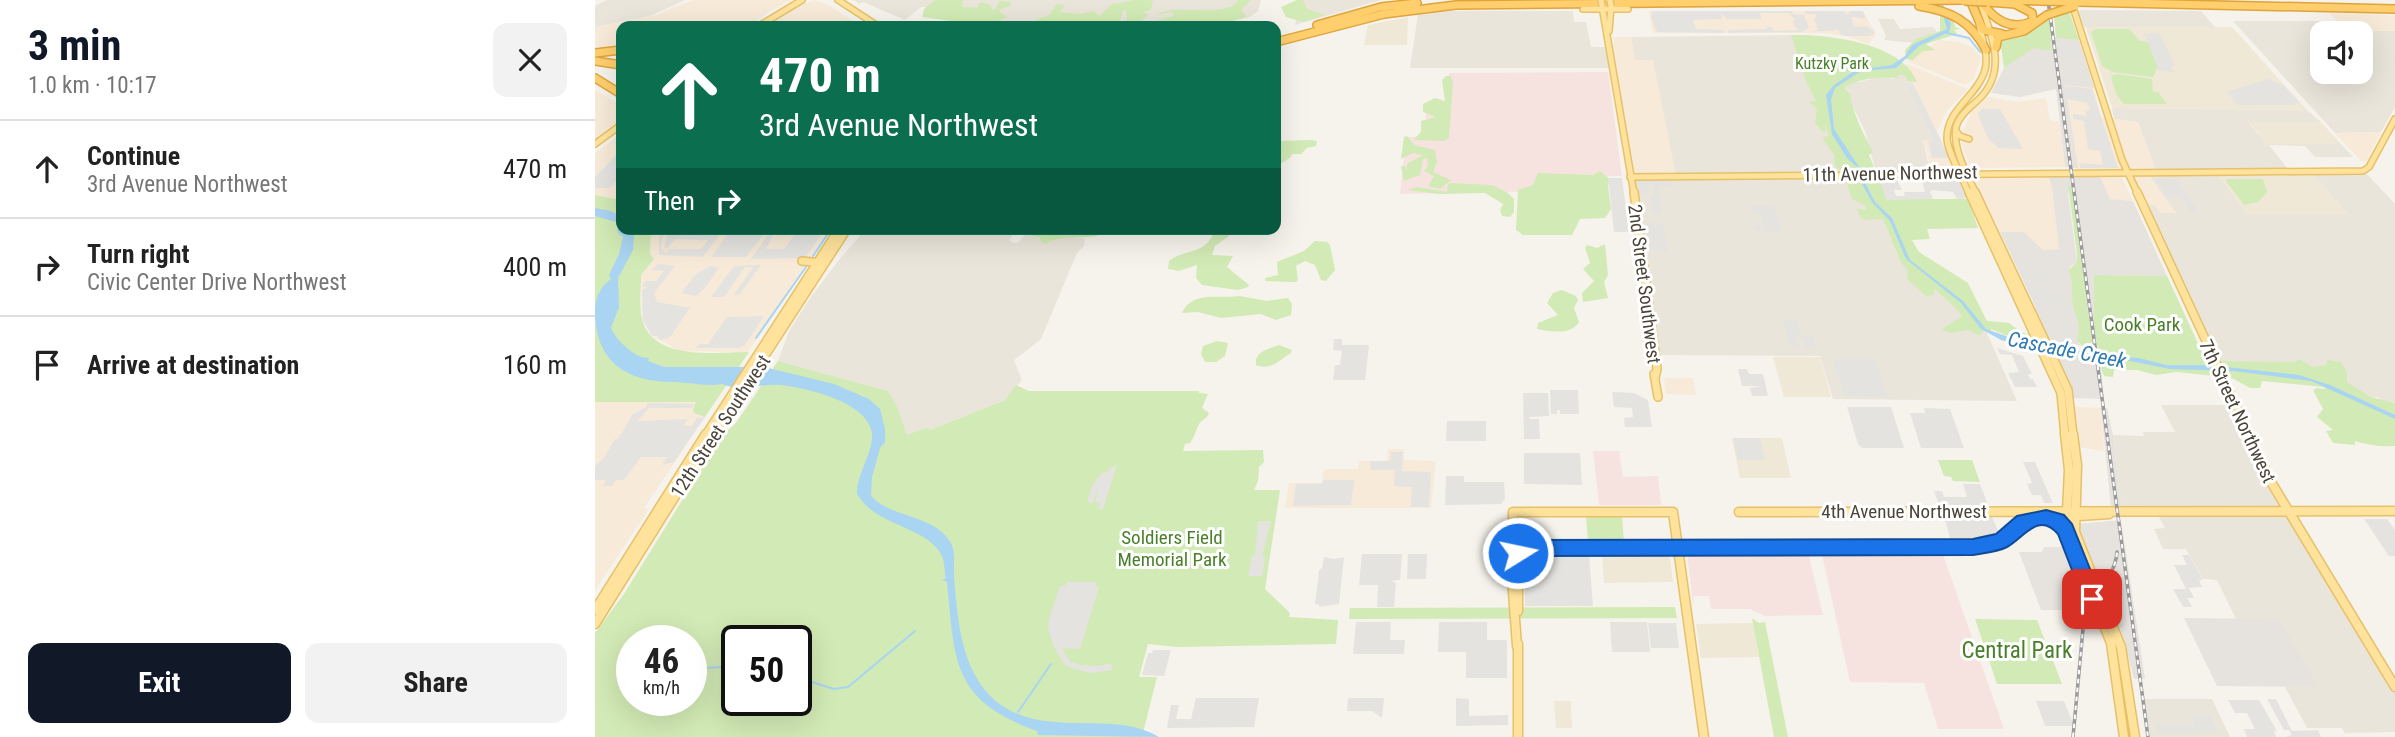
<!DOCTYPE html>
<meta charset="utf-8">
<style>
:root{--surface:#fff;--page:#f2f2f2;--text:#222;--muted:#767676;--line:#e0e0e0;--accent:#111827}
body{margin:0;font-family:"Roboto Condensed",sans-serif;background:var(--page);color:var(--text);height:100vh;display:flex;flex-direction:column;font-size:26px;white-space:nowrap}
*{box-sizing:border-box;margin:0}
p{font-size:23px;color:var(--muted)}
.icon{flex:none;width:38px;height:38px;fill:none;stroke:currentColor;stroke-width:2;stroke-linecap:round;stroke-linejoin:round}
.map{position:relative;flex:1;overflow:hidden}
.drawer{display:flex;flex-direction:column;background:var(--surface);width:595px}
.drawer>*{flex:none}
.guide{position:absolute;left:21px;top:21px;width:665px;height:214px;border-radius:14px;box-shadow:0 7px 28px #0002;background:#0b6e4f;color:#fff;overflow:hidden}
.controls{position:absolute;left:1715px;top:21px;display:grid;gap:14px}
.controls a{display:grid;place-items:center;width:63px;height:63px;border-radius:14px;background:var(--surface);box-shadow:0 7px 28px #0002;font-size:35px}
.speed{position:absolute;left:21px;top:625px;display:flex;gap:14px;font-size:35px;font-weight:700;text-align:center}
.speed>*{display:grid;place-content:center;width:91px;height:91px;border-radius:50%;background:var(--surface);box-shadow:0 7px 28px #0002;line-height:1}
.speed small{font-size:18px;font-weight:400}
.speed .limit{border:4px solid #111;border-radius:10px;background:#fff;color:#111}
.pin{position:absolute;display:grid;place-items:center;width:60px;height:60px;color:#fff;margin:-30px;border-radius:14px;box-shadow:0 4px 10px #0006}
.me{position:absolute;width:77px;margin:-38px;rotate:80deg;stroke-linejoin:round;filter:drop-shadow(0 0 5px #0008)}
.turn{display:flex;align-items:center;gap:24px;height:147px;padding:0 28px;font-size:32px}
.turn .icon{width:91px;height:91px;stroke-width:2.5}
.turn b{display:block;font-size:49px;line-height:60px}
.then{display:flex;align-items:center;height:66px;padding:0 28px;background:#0003;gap:14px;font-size:26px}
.round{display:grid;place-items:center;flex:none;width:74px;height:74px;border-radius:14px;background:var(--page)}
.overview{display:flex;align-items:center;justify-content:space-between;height:119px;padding:0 28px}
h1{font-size:42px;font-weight:700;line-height:52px;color:var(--accent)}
.cta{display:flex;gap:14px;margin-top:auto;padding:14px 28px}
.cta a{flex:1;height:80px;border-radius:14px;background:var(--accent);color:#fff;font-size:28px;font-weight:700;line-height:80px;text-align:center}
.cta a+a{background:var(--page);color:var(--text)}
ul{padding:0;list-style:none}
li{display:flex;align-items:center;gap:21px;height:98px;padding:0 28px;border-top:2px solid var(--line)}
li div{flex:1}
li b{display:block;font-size:26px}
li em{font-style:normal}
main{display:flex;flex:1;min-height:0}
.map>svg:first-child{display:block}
</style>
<main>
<section class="drawer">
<div class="overview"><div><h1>3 min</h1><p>1.0 km · 10:17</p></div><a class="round"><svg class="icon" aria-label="close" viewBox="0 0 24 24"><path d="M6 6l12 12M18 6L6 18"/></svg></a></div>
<ul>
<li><svg class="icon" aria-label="ahead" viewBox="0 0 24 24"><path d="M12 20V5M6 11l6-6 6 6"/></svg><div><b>Continue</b><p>3rd Avenue Northwest</p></div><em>470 m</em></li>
<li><svg class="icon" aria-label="right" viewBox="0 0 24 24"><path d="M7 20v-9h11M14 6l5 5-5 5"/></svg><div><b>Turn right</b><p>Civic Center Drive Northwest</p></div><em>400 m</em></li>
<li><svg class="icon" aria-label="arrive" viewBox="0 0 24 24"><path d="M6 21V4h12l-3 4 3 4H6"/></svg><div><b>Arrive at destination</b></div><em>160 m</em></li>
</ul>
<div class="cta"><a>Exit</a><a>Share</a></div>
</section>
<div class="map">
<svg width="1800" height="737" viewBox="0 0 1800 737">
<rect width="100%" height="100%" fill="#f6f3ec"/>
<path fill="#eae5da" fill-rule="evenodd" d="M12,0H90L55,16L0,27V6Z
M259,0H543L521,3L520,11L543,10L556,4L557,0H666L663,11L655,17L609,26H389L331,7H326L310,20L268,2L264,4Z
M706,0H786L700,25Z
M1485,10L1606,11L1620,27H1489L1483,12Z
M856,11H978L979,22H991L996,47H1012L1015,68H815L823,14Z
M1283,19H1299L1305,29L1337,27L1342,31L1321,43L1289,40L1291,36Z
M1638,21H1743L1752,30L1800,31V107L1786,132L1740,133ZM1727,33H1766V72H1727Z
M1197,35L1258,199H1268L1287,216L1306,263L1364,307L1391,331L1422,401L1238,399L1225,356L1061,355L1037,178L1059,61L1040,60L1036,37Z
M1302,75H1314L1346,140H1328L1335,171L1281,172L1270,131L1257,105L1254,91L1249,88L1258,81L1264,82L1284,77L1299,79Z
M1517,108L1712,110L1726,122L1654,123L1672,144H1746L1758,157H1720L1710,146L1674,145L1693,169H1560L1543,122L1519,119Z
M1622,173L1653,215H1752L1717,173L1772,174L1800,204V403L1786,401L1783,397H1776L1759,388L1622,361L1548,204L1560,205L1566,213H1581L1553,174Z
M271,229H416L418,234L414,240L418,243L424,242L434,229H439L438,236L447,240L471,235L490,239L489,246L482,253L446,339L419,360L427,380L410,400L335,430L333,427L311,436L301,404L293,391L183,361L194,331L213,301L243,261Z
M1566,405H1637L1670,478L1800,684V732L1750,733L1747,728H1712L1690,687H1722L1685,619H1641L1622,580L1608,579L1591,549H1568L1559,529L1570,528L1559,508H1526L1518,435L1549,436L1548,432H1580Z
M1549,699H1617L1635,737H1555Z"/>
<path fill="#f7ead8" d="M97,0H196L175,11L155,26H26V45L0,48V27L61,15Z
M220,0L235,6L266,26H170L190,11Z
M1054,11H1268L1281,34L1274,44L1254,37L1230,33H1058Z
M1734,13L1800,15V31L1752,30Z
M1019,37H1036L1040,60H1058L1081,175H1037L1018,48Z
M1344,40L1364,42L1379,48L1386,58L1379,79L1370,85L1312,61Z
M1312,64L1373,89L1351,112L1342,132L1310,65Z
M1470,84L1499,88L1506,117L1543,122L1560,169H1482Z
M0,90L26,105V123L0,141Z
M1393,97L1422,102L1451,98L1455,120L1464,122L1470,167L1376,168L1366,143L1367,132L1377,112Z
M1786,132L1772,161H1766L1740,133Z
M26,134V200L0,195V153Z
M1327,140H1346L1362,171H1335L1332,151Z
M1453,174L1457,187L1464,249L1448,250L1429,232H1405L1392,206H1389L1377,176Z
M1504,174H1525L1538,201L1515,199Z
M1535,174H1553L1581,213H1565L1560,205L1548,204Z
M56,229H234L153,352L85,351L57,336L47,320L46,275L59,259L55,254Z
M1069,378H1098L1101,395L1071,394Z
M0,402H102L99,413L110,417L49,508L54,509L0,590Z
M1479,407L1506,408L1509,451L1483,447Z
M793,449H809V460L841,461L836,508H690L694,483H727L729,469H763L764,461H792Z"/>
<path fill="#e6e2dd" d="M1456,37L1484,40L1499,88L1470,85L1483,168L1470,167L1461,89L1425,97L1396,93L1409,68L1439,47L1457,51Z
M1453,174H1504L1515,199L1538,201L1572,276L1499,275V332L1504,351L1497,349L1494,315L1489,302L1491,292L1477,187L1473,194L1482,261L1475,267L1480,290L1478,302L1486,324L1484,344L1487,346L1453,341L1438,309L1441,308L1405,232H1429L1448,250L1464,249L1457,187Z
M1458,349L1505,359L1509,399L1478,398Z
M1506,408H1512L1518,435L1526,508H1516Z
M1526,520L1550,679H1539L1526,630L1483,532V524Z
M1449,547H1471L1496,610H1446L1424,552H1447Z
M1589,618L1685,619L1723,687L1622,686Z
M1015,622H1052L1055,652H1017Z"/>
<path fill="#efe8d6" d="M813,17L812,45H769L773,25Z
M1491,27H1637L1712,110L1517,108Z
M1654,122H1726L1746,144H1672Z
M1623,176H1720L1754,215H1653Z
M1178,357H1225L1236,397H1189Z
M1137,438H1187L1196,478H1145Z
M1007,553H1074L1078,582L1009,583Z
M1158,623L1164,657L1106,658L1101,624Z
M959,701H976L977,728H961Z"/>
<path fill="#f6e3e0" d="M1013,72L1027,176H1000L1001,190L805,194L811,137H829L832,102H853L854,73Z
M998,451H1024L1028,477L1063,476L1066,505H1004Z
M1346,549L1409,729H1343L1329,683L1255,682L1226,550Z
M1092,552L1213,553L1228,615L1170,616L1155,609H1116L1114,596H1099L1098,605Z"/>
<path fill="#d2eab5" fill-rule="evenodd" d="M340,0H368L367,7L382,8L386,2L395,5L397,10L401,9L404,1L416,2L415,6L403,10L412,17L399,23L419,26H355L356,21L327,17L329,9Z
M540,0H558L556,9L547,13L554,14L546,22L552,26H529L532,19L531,10L528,11L525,21L506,26H448L446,21L439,20L454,15L462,4L470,5L465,12L486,14L499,11L504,16L517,4Z
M643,0H656L646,10L652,17L634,22L635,26H568L573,22L562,20L579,16L577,12L561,15C579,2 632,20 643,0Z
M702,0H708L712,9L730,15L708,22L691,17L686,7Z
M1474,11L1484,40L1461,38L1459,15Z
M1345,16L1358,18L1360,27L1365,29L1359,30L1362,34L1331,44L1340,50L1328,51L1318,60L1311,59L1310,50L1321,39L1345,31Z
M1454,18L1457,51L1439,48L1409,68L1405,39L1432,32Z
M1501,29H1534L1545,41L1553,42L1563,67L1558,77L1518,72L1507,66L1496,32Z
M1196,35C1233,34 1308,43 1322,82L1313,81L1309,75H1303L1302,78C1285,77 1262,78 1249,88L1255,93C1257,112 1268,133 1278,152L1274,155L1292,199H1373L1383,228L1332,229L1335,239L1317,240L1324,252L1373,283L1392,321L1414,323L1426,332L1438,336L1437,341L1415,337L1396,329V331H1387L1385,336L1374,330L1356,333L1346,330L1367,316C1366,313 1345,293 1341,290H1339V295L1331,296L1312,279L1313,271L1306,263L1288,219L1271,220L1265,217L1262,209L1272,210L1270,205L1257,199L1248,171L1240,167L1239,155L1228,139V137L1234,136L1230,124L1231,131L1228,132L1220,123L1222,109L1214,102L1221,101L1211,81Z
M1522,74L1557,79L1558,92H1563L1572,104H1529L1521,94L1516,76Z
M851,76H856L858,82L854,138L849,141L822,140L819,139L826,132V121L841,117L828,112V104L840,98L850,101L847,80Z
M812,136L819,145L840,150L842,162L838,172L856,180L845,189L833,186L839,176L829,171L833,166L832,158L828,159L825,175L809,181L806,166H810L812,170V164L828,155L818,153L806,159L809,137Z
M716,140L722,141L721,146L712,148L706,154H697L695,158L681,166V141Z
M1005,171L1015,179L1013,186L1016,209L1010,218L985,219L977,235H928L921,230L923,190L938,185L943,173L998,175Z
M1633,179H1668L1672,192L1663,202L1649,205L1631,181Z
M856,183L897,185L913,193L919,199V212L915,217L907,216L905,210L908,204L890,193L844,194L813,190L822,187L852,192L853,184Z
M1473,185L1477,187L1491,292C1489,309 1502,334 1495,349L1487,346L1482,340C1487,319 1481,323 1478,305C1476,291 1479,286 1474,270L1482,261V254Z
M0,195L26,200V229H56L55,254L59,259L46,275C46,289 44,306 47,319C58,362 122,352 154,352L110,417L99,413L98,409L101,402H0Z
M439,229H514C498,245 473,230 451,244L446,242L445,238L435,235Z
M619,233H632L634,236L620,246L617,255L638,256L632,267L654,285L653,287L643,290L607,285L601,278L602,265L584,271L573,269L574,261C591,248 608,256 619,233Z
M720,241L732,242L735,245L740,270L731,281L726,280L720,265L710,261L701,266L703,280L701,282L670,281V278L683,275L682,262L709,251Z
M1010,244L1013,275L1009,282L1013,298L988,302L987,293L999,281L988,269L995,263L990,248L992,245L1002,248Z
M1499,275L1572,276L1611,361L1700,362L1704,359L1717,367L1732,365V360L1746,362L1752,373V382L1776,397L1800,403V446C1785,447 1773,445 1760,441V445L1738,443L1731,431L1738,430L1722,417L1728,409L1718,390L1722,388L1730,389L1729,387L1667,381L1665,388H1655L1637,378L1582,372L1561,375L1542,370H1519L1518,377L1509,376L1505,366L1507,352L1504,351L1499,332Z
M967,290L981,296L983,300L979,308L984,322C977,335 956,332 942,329L943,323L963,315L952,303L958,293Z
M645,296L672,301L693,298L697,304L696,315L681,320L666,314L626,318L603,312L587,313C597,290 625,299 645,296Z
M622,341L633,343L630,356L621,362H610L606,354L608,346Z
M684,345L697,350L696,353C684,360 676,371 661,365C659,351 674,349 684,345Z
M183,361L293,391L301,404L312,435L333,427L335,430L410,400L421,385L434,391H604V393L613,394L607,408L614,413C611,420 607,419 604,424C601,430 600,436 595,443L590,444L588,451L668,450L669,462L664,467L663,481L659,490H685L670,589L695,613L694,617L743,620L741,644L582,647L553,644L544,677H562L547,737H0V633L29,594L127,436L141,423ZM37,640H96V700H37ZM142,640H201V700H142Z
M1343,460H1377L1385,482L1358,481L1356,477L1349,476Z
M991,517H1027L1029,541H993Z
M1080,607L1082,618L754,619L755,608Z
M1157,618L1164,623L1170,622L1193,737H1179Z
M1380,619L1442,620L1467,684H1402Z"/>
<path fill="#e5e3e0" d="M1057,11H1197L1198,14L1209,15L1214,28L1207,32L1134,33L1133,30L1172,29L1171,27H1177L1179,31L1204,30L1199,26L1198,21L1200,20L1194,13H1165L1167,19H1132L1126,13L1127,19L1098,20L1101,29L1129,30V33L1062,32L1056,17Z
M1210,11H1249L1251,15L1256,11H1268L1271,19L1256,17L1260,27L1272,26L1280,32L1275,36H1250L1245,34L1244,30L1215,32L1223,30L1219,18L1222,17L1220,14H1210Z
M1549,33L1565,34L1580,66H1576L1579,72L1564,71Z
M1462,39L1483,42L1489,58L1483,57L1485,65L1493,68L1499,88L1495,87L1489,68L1471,66V63H1475L1473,54L1478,53L1464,51Z
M1423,70H1447L1448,87L1426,94H1423L1418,86V92L1402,89L1409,77L1418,79V72Z
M1675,78L1682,84H1687L1704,102L1698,105H1642L1632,92Z
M1470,86L1497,89L1523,168H1485V163L1508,165L1505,151L1493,149L1489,121L1478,119V114L1491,116V111H1495L1493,103L1472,99Z
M1313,87H1320L1354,158H1337L1333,141L1339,140Z
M1387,109H1405L1428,149L1404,148L1394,140L1385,120L1383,113Z
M26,150V176L15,188H0V177Z
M1361,176L1364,178L1373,198L1362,199L1358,192L1337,190L1335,193L1338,196L1337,199L1292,200L1283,177H1301L1307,190H1299L1301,196H1310L1309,192H1330L1327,182L1322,177Z
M1013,178H1027L1034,232H1019Z
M1560,179H1581L1603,211H1595L1585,197H1572Z
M1042,180H1077L1078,186H1063L1067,214H1058L1055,196H1059L1058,185H1052L1053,192L1044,194Z
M1155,206L1180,207L1186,232L1161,231L1159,225L1169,227L1165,214L1156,212Z
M1050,223H1068L1073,251H1054Z
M64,229L69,231L66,248L71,253L74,249H106L113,240L80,239L73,248H69L73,229H129L108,257L64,255Z
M137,229H173L151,257H116Z
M177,229H181L171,249H189L199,235H205L213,229H230L210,258L156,259Z
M63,264L80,266L59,293L62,302L95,308L75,337L67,340L63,338L64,336H57L48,320L47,290L53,287L47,286L51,281H61L69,271L56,270Z
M166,265L144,295H139L158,267H150L129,297H116L139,266Z
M116,266L124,268L109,289L101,296L86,293L102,273Z
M1432,272H1451L1454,278H1441L1445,286H1458L1469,307H1444L1428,274H1432Z
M169,316L150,345L145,348H101L104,344H113L132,317Z
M1188,320H1202L1206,336H1218L1221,348H1211L1208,338L1201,339L1205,348H1196Z
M739,339H747V345H774L770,380H738L740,365H745L747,351L738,350Z
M1402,348L1428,356L1437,374H1433L1435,379H1438L1442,387H1420L1413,373L1424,372L1417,355L1405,354Z
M1238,359H1280L1292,397L1249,396Z
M1143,369H1152L1154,374H1168L1173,396H1157L1155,388L1167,386H1147Z
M955,390H983L984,414H965V410H962V414H956Z
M1017,392L1039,393L1053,400L1057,427H1030L1029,418L1038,417L1037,408L1019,407Z
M928,393H953L954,416L934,417L935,419H944L945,439H929Z
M53,403L99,404L97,408H54L43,421L93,419L88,425L97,426L102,418L110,417L79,462L67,465L72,457H46L29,480H21L17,486H8L11,480H0V466L9,458L20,439H23L38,414L50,408Z
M1252,407H1296L1309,448H1267L1263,444Z
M1329,408L1355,409L1369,448H1326L1315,413H1330Z
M852,421H891V441H851Z
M1138,438H1165L1170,460H1143Z
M796,452H808L807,471L836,472L834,507H816L817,487L799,486L800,470H775L776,461H795Z
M929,453H985L987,485L929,484Z
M1428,462H1440L1458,503H1449L1446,495H1437L1432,484L1437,483Z
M522,465L508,509H504L505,504L500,502L504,486L497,504L492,501L497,486L508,471L512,473L514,469Z
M851,476H869V482H909L910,499L906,504L850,505Z
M728,480H759L756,505L698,506L701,484H727Z
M1368,484H1385L1393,505H1344L1339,491H1347L1349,497H1372Z
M1349,517H1397L1404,533L1386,541H1356Z
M1769,519H1792L1800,530V556H1794Z
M663,521H676L667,556L670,557L667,576H653L657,556H660Z
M929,553H994L998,606H930Z
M767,554H807L805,580L796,581L801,583L799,607H782L783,585H764Z
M813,554H832L831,579H812Z
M1587,555H1594L1608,580H1604L1607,587L1594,588L1599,598H1592L1597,607H1588L1578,589H1591L1579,565H1592Z
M729,557L739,559L749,557L744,604L724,607V604L720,605L724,570L727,568Z
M471,582H502L501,587H504L485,649L467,648L470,654L476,662L486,665L504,666L516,663L517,670L496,673L476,668L469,664L459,647L453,628L454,619L465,586H470Z
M761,622H796L795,640H810L809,654H758Z
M844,622H892V640H912V678H871V652H843Z
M1053,623H1081L1084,648H1056Z
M558,650H576L569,676L547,675L553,653H557Z
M601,698H664L659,727L572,728L576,705H584L581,719H596Z
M753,698H789L787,718L777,711H752Z
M861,698L874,699V716L913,715V725L861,726Z
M1672,699H1681L1697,731L1723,730L1726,737H1690L1697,735L1694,730H1689Z
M1633,700H1664L1682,731L1679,732L1681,737H1652L1649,729H1660L1652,713H1640Z
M1441,701H1469L1479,726H1450Z
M1597,717H1616L1623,732H1564L1560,725H1600Z"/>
<path fill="#a9d4f2" d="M1344,0H1346L1356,24L1354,32L1324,46L1301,68L1266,71L1240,88L1236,99L1239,129L1266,170L1269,181L1280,202L1297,218L1315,260L1368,301L1391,329L1439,346L1474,348L1505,356L1544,358L1571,365H1613L1704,375L1735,385L1800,415V419L1716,381L1638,371L1575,369L1530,360L1496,358L1474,351L1435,348L1406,340L1386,329L1366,303L1311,259L1295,221L1277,202L1263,177V168L1252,158L1237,134L1231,95L1239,85L1261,70L1297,65L1310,56L1317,45L1352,29Z
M0,208L16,211L26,217V229H37L39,237L38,250L23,278L24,307L16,328C21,340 40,359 54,358L53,361L69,367H169L239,384L274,399L285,409L290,429V442L285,448L277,477L276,496C296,518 336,514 354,540C362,552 358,564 359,577C363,623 366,679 409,707C457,737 519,710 564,737L443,735L442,731C357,700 360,663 352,582L347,580L351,578C349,571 350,563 347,556C333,526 281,527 262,494C262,473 279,451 277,433C273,402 212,388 186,385C167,383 144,392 127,384C111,387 95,382 79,382C29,382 0,360 0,311C0,299 5,286 16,279L14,275L24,254L28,237L23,233L21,222L0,216Z"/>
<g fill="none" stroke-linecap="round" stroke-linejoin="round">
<path stroke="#a9d4f2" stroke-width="2" d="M1352,33L1374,38L1385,52
M218,256L236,229
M161,338L211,267
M96,669L142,666
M201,677L239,689L253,687L320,631
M423,712L456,664"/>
<defs>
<path id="major-far2" d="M243,0L283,26
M1477,4L1527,160L1543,194
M1007,6L1039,194
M988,9H1033
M164,26L207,0
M1014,31L1016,6
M1361,131L1365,136L1374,139
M0,144L26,125
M1035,177L1768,171L1774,167L1800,119
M1374,194C1369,180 1352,152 1352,138C1352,109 1380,98 1389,73C1395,58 1387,39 1384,24
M1381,194C1373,175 1357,149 1361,127C1364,115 1376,107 1385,98C1413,70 1396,34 1385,2"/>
<path id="major-far1" d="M1039,192L1062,369L1060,378
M1374,192L1466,393L1470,436
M1380,192L1473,390L1478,436
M1542,192L1655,436
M207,261L226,263
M1049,309L1053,342
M1059,374L1063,397
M110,436L244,229
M118,436L252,229"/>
<path id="major" d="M1470,434L1474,470L1471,533L1516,643L1529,737
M1478,434L1482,465L1480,532L1526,647L1540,737
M1654,434L1676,482L1800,687
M1144,512L1800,511
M919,548L1382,547L1406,541L1426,523L1438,519L1514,514
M923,556V611
M0,610L111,434
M0,624L119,434
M923,644V737
M922,646L917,578L918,512H1078L1109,737"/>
<path id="highway" d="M1375,0L1388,30L1407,34
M1385,0C1398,19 1415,32 1438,21L1437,13L1420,4L1392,2
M1417,0L1447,1
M1484,2L1800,9
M1324,6C1356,11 1376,21 1391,50
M722,25L786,7L822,3
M681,42L789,14L861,5L1368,0
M1401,47L1403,37L1429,31L1452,15
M0,53L26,50
M0,61L26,65
M0,78L26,94"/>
</defs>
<use href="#major-far2" stroke="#e6c16a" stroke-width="8"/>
<use href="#major-far1" stroke="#e6c16a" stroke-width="10"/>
<use href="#major" stroke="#e6c16a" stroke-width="11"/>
<use href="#highway" stroke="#e0a43c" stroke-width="10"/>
<use href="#major-far2" stroke="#ffe39c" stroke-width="5"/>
<use href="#major-far1" stroke="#ffe39c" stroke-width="7"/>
<use href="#major" stroke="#ffe39c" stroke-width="8"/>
<use href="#highway" stroke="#ffcf6e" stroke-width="7"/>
<defs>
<path id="rail" d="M1453,0L1553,737
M1478,737L1489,618C1497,594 1520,579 1522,552"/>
</defs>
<use href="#rail" stroke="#9a9a9a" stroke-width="3.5"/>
<use href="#rail" stroke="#fff" stroke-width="2" stroke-dasharray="4.5" stroke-linecap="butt"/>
<defs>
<path id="major-bridge" d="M1006,0L1007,6
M1015,0L1016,6"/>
<path id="highway-bridge" d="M1369,1L1392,2
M1447,1L1484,2
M1452,15L1480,6"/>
</defs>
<use href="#major-bridge" stroke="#e6c16a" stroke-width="8" stroke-linecap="butt"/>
<use href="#highway-bridge" stroke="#e0a43c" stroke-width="10" stroke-linecap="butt"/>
<use href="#major-bridge" stroke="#ffe39c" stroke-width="5"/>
<use href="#highway-bridge" stroke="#ffcf6e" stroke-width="7"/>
</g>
<path fill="#1a73e8" stroke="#114b97" stroke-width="2" d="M1451,510L1469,515L1477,524L1507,599L1504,606L1497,608L1491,606L1463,534C1443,511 1429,538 1412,547C1402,552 1389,553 1378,555L931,556L923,561L916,559L913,548L916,542L922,540L1378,539L1401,534L1422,516Z"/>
<g text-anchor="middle" stroke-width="6" stroke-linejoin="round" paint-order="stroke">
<g font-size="16" fill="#4a7f2a" stroke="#fff">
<text x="1237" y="69">Kutzky Park</text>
</g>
<g font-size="19" fill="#4b4439" stroke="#fff">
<text transform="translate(1295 173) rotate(-1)" y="7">11th Avenue Northwest</text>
<text transform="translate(1050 284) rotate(83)" y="7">2nd Street Southwest</text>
<text transform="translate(1643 411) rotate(65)" y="7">7th Street Northwest</text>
<text transform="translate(125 426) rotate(-57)" y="7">12th Street Southwest</text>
<text x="1309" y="518">4th Avenue Northwest</text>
</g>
<g font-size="19" fill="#4a7f2a" stroke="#fff">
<text x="1547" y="331">Cook Park</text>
<text x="577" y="544">Soldiers Field<tspan x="577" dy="22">Memorial Park</tspan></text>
</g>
<g font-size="21" font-style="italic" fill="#2e7ab2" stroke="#fff">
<text transform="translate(1472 350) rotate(11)" y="7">Cascade Creek</text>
</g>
<g font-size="23" fill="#4a7f2a" stroke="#fff">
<text x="1422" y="658">Central Park</text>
</g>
</g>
</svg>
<div class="controls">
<a><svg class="icon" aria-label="sound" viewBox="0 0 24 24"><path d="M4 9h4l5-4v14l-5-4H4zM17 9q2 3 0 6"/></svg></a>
</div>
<div class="speed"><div>46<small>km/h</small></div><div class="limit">50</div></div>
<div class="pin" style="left:1497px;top:599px;background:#d93025"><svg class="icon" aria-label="arrive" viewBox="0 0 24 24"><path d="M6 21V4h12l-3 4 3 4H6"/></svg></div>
<svg class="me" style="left:923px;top:553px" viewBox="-20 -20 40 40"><circle r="17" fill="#1a73e8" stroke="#fff" stroke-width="3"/><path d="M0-11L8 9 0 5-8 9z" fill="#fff"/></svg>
<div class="guide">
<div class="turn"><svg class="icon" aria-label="ahead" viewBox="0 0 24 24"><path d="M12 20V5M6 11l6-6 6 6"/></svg><div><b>470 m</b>3rd Avenue Northwest</div></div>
<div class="then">Then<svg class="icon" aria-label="right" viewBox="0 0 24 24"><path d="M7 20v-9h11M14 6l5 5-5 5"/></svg></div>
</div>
</div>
</main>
